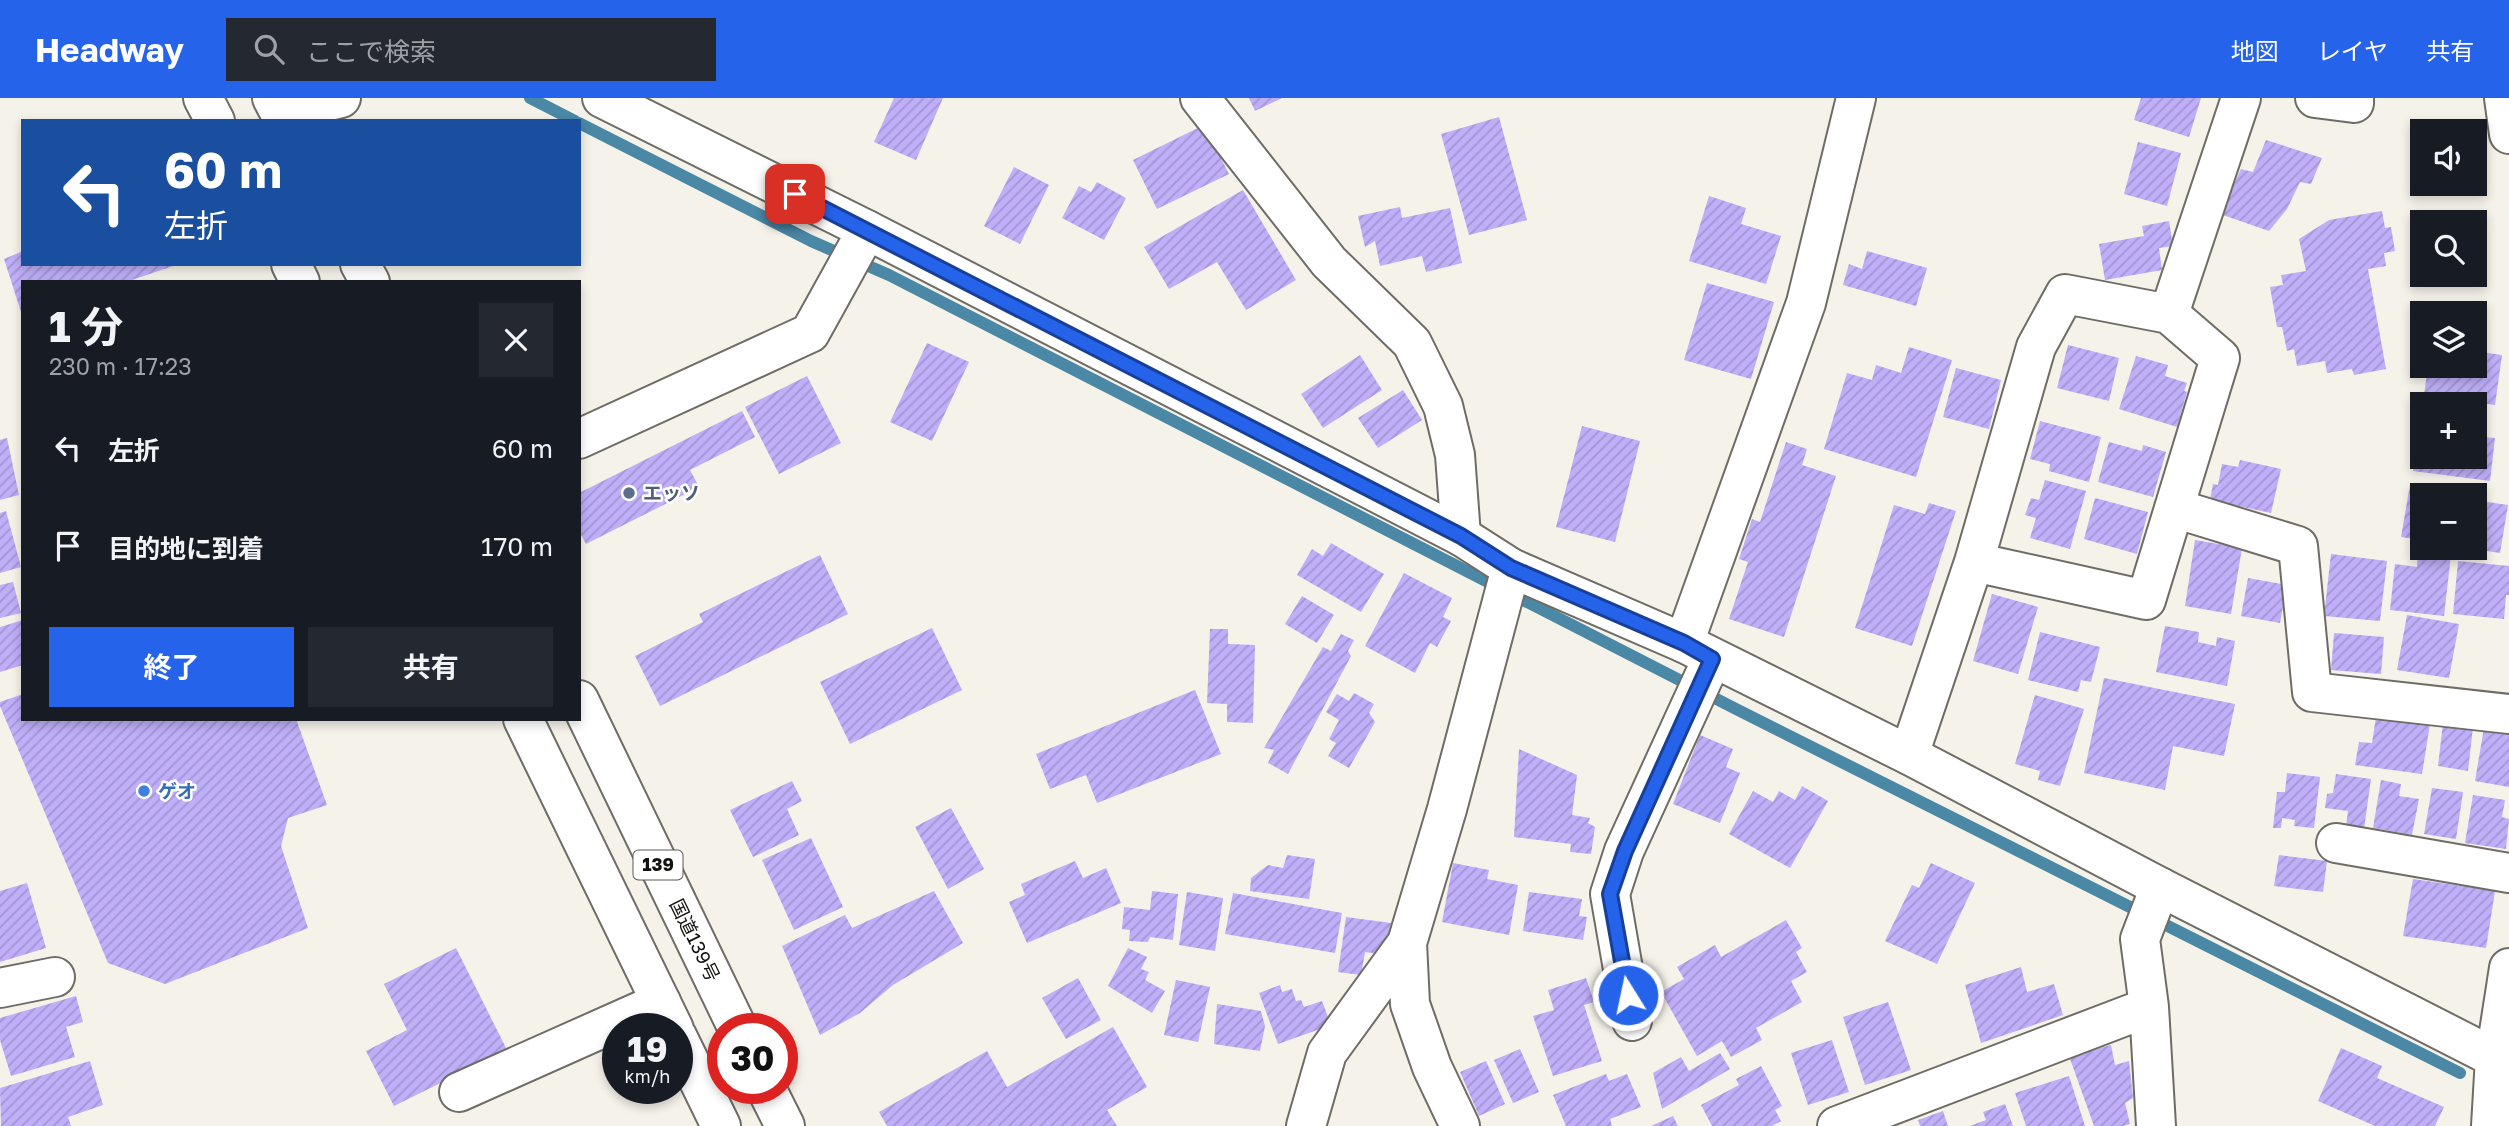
<!DOCTYPE html>
<html lang="ja">
<meta charset="utf-8">
<style>
:root{--surface:#171b24;--page:#242831;--text:#f1f3f6;--muted:#9ea1a6;--accent:#2563eb}
body{margin:0;font-family:"Golos Text","Noto Sans JP",sans-serif;background:var(--page);color:var(--text);height:100vh;display:flex;flex-direction:column;font-size:26px;white-space:nowrap}
*{box-sizing:border-box;margin:0}
p{font-size:23px;color:var(--muted)}
.icon{flex:none;width:38px;height:38px;fill:none;stroke:currentColor;stroke-width:2;stroke-linecap:round;stroke-linejoin:round}
.map{position:relative;flex:1;overflow:hidden}
.sheet{position:absolute;left:21px;top:182px;width:560px;height:441px;display:flex;flex-direction:column;background:var(--surface);border-radius:0px;box-shadow:0 4px 10px #0003}
.sheet>*{flex:none}
.guide{position:absolute;left:21px;top:21px;width:560px;height:147px;border-radius:0px;box-shadow:0 4px 10px #0003;background:#1a4fa0;color:#fff;overflow:hidden}
.tools{position:absolute;left:2410px;top:21px;display:grid;gap:14px}
.tools a{display:grid;place-items:center;width:77px;height:77px;border-radius:0px;background:var(--surface);box-shadow:0 4px 10px #0003;font-size:35px}
.speed{position:absolute;left:602px;top:915px;display:flex;gap:14px;font-size:35px;font-weight:700;text-align:center}
.speed>*{display:grid;place-content:center;width:91px;height:91px;border-radius:50%;background:var(--surface);box-shadow:0 4px 10px #0003;line-height:1}
.speed small{font-size:18px;font-weight:400}
.speed .limit{border:10px solid #d22;background:#fff;color:#111}
.pin{position:absolute;display:grid;place-items:center;width:60px;height:60px;color:#fff;margin:-30px;border-radius:14px;box-shadow:0 4px 10px #0006}
.me{position:absolute;width:77px;margin:-38px;rotate:350deg;stroke-linejoin:round;filter:drop-shadow(0 0 5px #0008)}
.turn{display:flex;align-items:center;gap:24px;height:147px;padding:0 28px;font-size:32px}
.turn .icon{width:91px;height:91px;stroke-width:2.5}
.turn b{display:block;font-size:49px;line-height:60px}
.round{display:grid;place-items:center;flex:none;width:74px;height:74px;border-radius:0px;background:var(--page)}
.summary{display:flex;align-items:center;justify-content:space-between;height:119px;padding:0 28px}
h1{font-size:42px;font-weight:700;line-height:52px}
.cta{display:flex;gap:14px;margin-top:auto;padding:14px 28px}
.cta a{flex:1;height:80px;border-radius:0px;background:var(--accent);color:#fff;font-size:28px;font-weight:700;line-height:80px;text-align:center}
.cta a+a{background:var(--page);color:var(--text)}
ul{padding:0;list-style:none}
li{display:flex;align-items:center;gap:21px;height:98px;padding:0 28px}
li div{flex:1}
li b{display:block;font-size:26px}
li em{font-style:normal}
header{display:flex;align-items:center;gap:42px;box-sizing:border-box;height:98px;padding:0 35px;background:var(--accent);color:#fff}
header strong{font-size:33px}
nav{display:flex;gap:38px;margin-inline-start:auto;font-size:24px}
.search{width:490px;height:63px;background:var(--page);display:flex;align-items:center;gap:18px;box-sizing:border-box;padding:0 24px;border-radius:0px;color:var(--muted);font-size:26px}
.map>svg:first-child{display:block}
</style>
<header>
<strong>Headway</strong>
<div class="search"><svg class="icon" aria-label="search" viewBox="0 0 24 24"><circle cx="10" cy="10" r="6"/><path d="M15 15l6 6"/></svg>ここで検索</div>
<nav><a>地図</a><a>レイヤ</a><a>共有</a></nav>
</header>
<div class="map">
<svg width="2509" height="1028" viewBox="0 0 2509 1028">
<defs>
<pattern id="building-hatch" width="6" height="6" patternUnits="userSpaceOnUse" patternTransform="scale(1.75)"><rect width="6" height="6" fill="#bfaef8"/><path d="M-1 1l2-2M0 6l6-6M5 7l2-2" fill="none" stroke="#a395d4"/></pattern>
</defs>
<rect width="100%" height="100%" fill="#f5f2ea"/>
<g fill="none" stroke-linecap="round" stroke-linejoin="round">
<path stroke="#4a88a6" stroke-width="12" d="M530,0L575,23
M579,25L811,143L889,177L1736,611L2460,975"/>
</g>
<path fill="url(#building-hatch)" d="M894,0H943L916,62L874,44Z
M1249,0H1282L1255,13Z
M2141,0H2201L2189,39L2134,22Z
M1499,19L1527,122L1469,137L1441,36Z
M1204,27L1229,76L1157,111L1133,62Z
M2266,42L2322,60L2311,86L2300,84L2287,111L2269,133L2220,116L2241,71L2253,74Z
M2138,44L2181,55L2167,108L2124,96Z
M1014,69L1049,87L1020,146L984,128Z
M1097,84L1126,100L1104,142L1062,120L1079,88L1091,94Z
M1243,92L1296,182L1246,212L1217,164L1169,191L1144,149Z
M1709,98L1746,110L1741,126L1781,138L1766,186L1689,163Z
M1400,109L1402,120L1450,110L1462,165L1426,174L1422,158L1380,168L1375,143L1365,149L1358,118Z
M2382,113L2385,130L2391,129L2395,153L2384,155L2386,168L2368,171L2386,271L2354,277L2352,271L2327,275L2325,263L2297,268L2294,251L2287,253L2282,229H2277L2270,189L2283,187L2281,177L2306,173L2299,141L2329,122Z
M2169,123L2173,148L2159,150L2162,172L2105,182L2099,146L2144,138L2142,128Z
M23,153V166L176,167L126,184H23L22,217L4,161Z
M1867,153L1927,170L1916,208L1843,187L1849,166L1862,171Z
M1707,185L1774,204L1751,281L1684,262Z
M927,245L969,264L932,343L890,324Z
M2068,247L2119,260L2109,303L2057,290Z
M1909,249L1952,262L1916,379L1824,351L1847,275L1872,282L1876,267L1901,275Z
M2474,253L2502,257L2495,307L2424,297L2428,268H2474Z
M1360,257L1382,292L1323,330L1301,296Z
M2136,258L2168,267L2165,278L2187,285L2184,293L2187,294L2177,329L2119,311Z
M1956,270L2001,282L1989,331L1943,319Z
M807,278L841,345L779,376L745,309Z
M1403,292L1422,322L1378,350L1358,320Z
M742,313L755,339L690,372L699,389L586,446L579,433V395Z
M2474,317L2486,318L2483,339L2495,340L2490,383L2413,373L2420,318L2422,359H2474Z
M2040,323L2101,339L2089,384L2049,373L2050,366L2030,361Z
M1582,328L1640,343L1615,444L1556,429Z
M7,340L19,397L0,402V342Z
M1786,344L1807,351L1802,367L1836,378L1784,539L1729,521L1748,464L1739,461L1752,421L1760,424Z
M2109,344L2142,353L2143,347L2166,354L2153,399L2098,384Z
M2240,362L2281,371L2271,415L2210,402L2213,386L2218,387L2222,366L2238,369Z
M2045,382L2086,393L2070,451L2030,440L2036,420L2025,417L2031,400L2039,402Z
M2410,387L2462,396L2422,397V442L2401,439Z
M2095,400L2148,414L2137,456L2084,441Z
M2474,402L2508,407L2500,455L2474,451Z
M1929,405L1956,413L1912,548L1855,530L1894,407L1925,416Z
M6,413L21,469L0,475V415Z
M2195,442L2242,450L2231,516L2185,508Z
M1331,445L1384,476L1361,514L1297,477L1312,451L1323,458Z
M2418,454L2451,457L2444,518L2390,512L2395,466L2417,469Z
M2331,456L2387,463L2380,523L2324,518Z
M820,457L848,516L660,608L635,558L703,524L699,516Z
M2458,463L2509,468V497H2506L2504,521L2453,516Z
M1404,475L1452,500L1443,519L1451,523L1437,549L1430,545L1415,575L1365,548Z
M2248,480L2287,487L2280,525L2241,518Z
M13,484L21,515L0,520V487Z
M1992,496L2038,509L2018,576L1973,563Z
M1302,498L1334,517L1317,545L1285,526Z
M2407,517L2459,526L2449,580L2397,572Z
M23,522V567L0,574V529Z
M2165,528L2199,534L2198,544L2216,548L2217,539L2235,543L2227,588L2156,574Z
M932,530L962,592L850,646L820,584Z
M1210,531H1228V546L1255,547L1253,625L1227,624V606L1207,605Z
M2040,534L2100,549L2091,584L2081,582L2078,594L2028,582Z
M2334,535L2384,539L2381,576L2331,572Z
M1341,536L1354,542L1348,553L1351,558L1288,676L1268,665L1274,652L1264,650L1323,549L1331,553Z
M2104,580L2235,606L2224,658L2173,648L2165,692L2084,675Z
M1195,592L1221,656L1097,705L1086,677L1050,691L1036,656Z
M1354,595L1374,606L1369,615L1375,624L1349,670L1328,658L1336,645L1329,641L1339,622L1326,614L1337,596L1349,603Z
M23,596V621H296L327,707L288,720L281,748L308,830L165,886L108,865L0,608V604Z
M2035,597L2084,611L2060,688L2038,682L2040,673L2015,666Z
M2376,619L2430,626L2422,676L2355,667L2359,644L2372,645Z
M2443,625L2473,629L2468,673L2438,668Z
M2484,630L2509,634V689L2475,683Z
M1700,637L1733,651L1726,669L1740,675L1720,725L1673,706Z
M1519,651L1577,677L1572,717L1590,720L1588,725L1595,729L1591,756L1570,754L1571,746L1514,739Z
M2287,675L2320,679L2314,730L2294,728L2295,722L2282,720L2281,730H2273L2277,694H2285Z
M2336,676L2371,681L2364,731L2346,728L2348,713L2325,710L2327,696L2333,695Z
M2381,682L2401,686L2399,698L2419,701L2412,737L2373,730Z
M792,683L802,703L787,711L799,737L753,759L730,712Z
M1802,688L1828,703L1790,770L1729,736L1753,693L1773,704L1779,693L1795,702Z
M2432,690L2463,694L2456,741L2424,736Z
M2473,697L2505,702L2502,719L2509,721L2506,751L2465,745Z
M951,710L984,771L948,791L915,729Z
M811,740L843,809L794,832L762,762Z
M1287,757L1315,761L1309,801L1250,793L1251,780L1268,767L1283,770Z
M2279,757L2327,763L2323,794L2274,788Z
M1075,763L1083,780L1106,770L1121,805L1027,845L1009,804L1025,797L1021,786Z
M1453,765L1489,772L1487,781L1518,787L1509,837L1442,824Z
M1931,765L1975,785L1937,866L1885,843L1912,787L1919,790Z
M2413,781L2495,793L2486,850L2403,838Z
M27,785L46,850L0,864V793Z
M934,793L963,845L893,887L860,915L820,937L782,848L845,817L852,830Z
M1152,793L1178,796L1173,842L1150,839L1148,844L1129,843L1130,832L1122,831L1124,809L1150,812Z
M1187,794L1223,800L1215,853L1179,847Z
M1529,794L1582,801L1579,818L1587,819L1583,842L1523,833Z
M1233,795L1342,815L1335,855L1225,836Z
M1346,819L1391,825L1387,857L1365,854L1361,877L1338,874Z
M1786,822L1802,850L1796,854L1807,874L1791,883L1802,904L1756,930L1762,942L1731,959L1722,943L1697,958L1661,894L1684,881L1677,869L1715,847L1721,859Z
M456,850L507,952L394,1008L366,953L407,932L384,886Z
M1128,850L1147,859L1141,871L1149,874L1145,882L1165,893L1152,915L1108,888Z
M2021,869L2027,894L2054,886L2063,917L1981,945L1965,887Z
M1078,880L1101,922L1066,941L1042,900Z
M1586,880L1594,904L1584,907L1602,963L1553,978L1533,918L1554,912L1548,892Z
M1176,882L1210,889L1198,944L1164,937Z
M1280,887L1282,894L1292,891L1296,903L1301,902L1304,909L1322,903L1331,927L1278,946L1259,895Z
M76,898L83,924L66,929L75,959L11,978L0,942V920Z
M1888,904L1911,972L1865,987L1843,919Z
M1217,906L1261,913L1265,928L1260,953L1214,946Z
M1113,929L1147,989L1107,1012L1117,1028H887L879,1014L987,953L1007,989Z
M1832,942L1849,994L1808,1007L1791,955Z
M2111,947L2115,967L2129,963L2133,1000L2125,1005L2130,1026L2123,1028H2094L2069,958Z
M2341,950L2382,968L2377,980L2444,1009L2435,1028H2375L2318,1003Z
M1520,951L1539,994L1513,1005L1494,962Z
M1720,955L1730,971L1662,1011L1653,975L1681,959L1689,973Z
M90,963L103,1007L68,1019L71,1028H1L0,990Z
M1486,963L1505,1006L1479,1018L1460,974Z
M1761,968L1782,1008L1775,1012L1781,1023L1772,1028H1712L1701,1007L1739,987L1736,981Z
M1606,976L1609,983L1627,976L1641,1009L1610,1021L1612,1028H1566L1553,997Z
M2069,978L2085,1028H2026L2015,995Z
M2005,1006L2013,1028H1970L1986,1022L1983,1014Z
M1943,1013L1948,1028H1920L1918,1022Z
M1673,1018L1678,1028H1651Z"/>
<g fill="none" stroke-linecap="round" stroke-linejoin="round">
<defs>
<path id="street" d="M1200,0L1329,164L1412,245L1443,308L1455,357L1461,438
M2315,0L2354,5V0
M280,15L341,0
M2169,216L2241,0
M579,341L810,235L867,132
M2174,410L2298,448L2312,594L2509,616
M1684,545L1806,205L1856,0
M1909,657L1974,464L2146,502L2220,260L2169,216L2065,196L2036,249L1974,464
M2336,745L2509,775
M1407,845L1410,906L1432,969L1460,1028
M0,890L55,879
M1632,923L1610,796L1624,753L1712,561
M459,994L661,904
M1306,1028L1327,955L1407,845L1447,711L1511,470
M1837,1028L2149,909
M2156,1028L2149,909L2140,841L2160,789"/>
<path id="secondary" d="M602,0L867,132L1461,438L1511,470L1684,545L1909,657L2160,789L2509,967
M2504,0L2509,36
M2491,1028L2495,960L2509,870"/>
<path id="highway" d="M203,0L215,23
M272,0L284,23
M291,166L300,184
M360,166L370,184
M579,602L738,931
M523,621L674,931
M677,938L721,1028
M766,990L785,1028"/>
</defs>
<use href="#street" stroke="#6f6c66" stroke-width="42"/>
<use href="#secondary" stroke="#6f6c66" stroke-width="42"/>
<use href="#highway" stroke="#6f6c66" stroke-width="42"/>
<use href="#street" stroke="#fff" stroke-width="38"/>
<use href="#secondary" stroke="#fff" stroke-width="38"/>
<use href="#highway" stroke="#fff" stroke-width="38"/>
</g>
<g fill="none" stroke-linecap="round" stroke-linejoin="round">
<defs>
<path id="route" d="M795,96L1461,438L1511,470L1684,545L1712,561L1625,753L1610,796L1628,897"/>
</defs>
<use href="#route" stroke="#184099" stroke-width="18"/>
<use href="#route" stroke="#2563eb" stroke-width="12"/>
</g>
<circle fill="#5c6f8a" stroke="#fff" stroke-width="2.5" cx="629" cy="395" r="7"/>
<circle fill="#3f7fe0" stroke="#fff" stroke-width="2.5" cx="144" cy="693" r="7"/>
<g text-anchor="middle" stroke-width="5" stroke-linejoin="round" paint-order="stroke">
<rect fill="#fff" stroke="#5a5958" stroke-width="2" x="633.5" y="752.5" width="49" height="29" rx="5"/>
<g font-size="18" font-weight="bold" fill="#131210">
<text x="658" y="773">139</text>
</g>
<g font-size="19" font-weight="bold" fill="#4e5e75" stroke="#fff" text-anchor="start">
<text x="643" y="402">エッソ</text>
</g>
<g font-size="19" font-weight="bold" fill="#366cbe" stroke="#fff" text-anchor="start">
<text x="158" y="700">ゲオ</text>
</g>
<g font-size="19" fill="#131210" stroke="#fff">
<text transform="translate(695 842) rotate(64)" y="7">国道139号</text>
</g>
</g>
</svg>
<div class="tools">
<a><svg class="icon" aria-label="sound" viewBox="0 0 24 24"><path d="M4 9h4l5-4v14l-5-4H4zM17 9q2 3 0 6"/></svg></a>
<a><svg class="icon" aria-label="search" viewBox="0 0 24 24"><circle cx="10" cy="10" r="6"/><path d="M15 15l6 6"/></svg></a>
<a><svg class="icon" aria-label="layers" viewBox="0 0 24 24"><path d="M12 4l9 5-9 5-9-5zM3 14l9 5 9-5"/></svg></a>
<a>+</a>
<a>−</a>
</div>
<div class="speed"><div>19<small>km/h</small></div><div class="limit">30</div></div>
<div class="pin" style="left:795px;top:96px;background:#d93025"><svg class="icon" aria-label="arrive" viewBox="0 0 24 24"><path d="M6 21V4h12l-3 4 3 4H6"/></svg></div>
<svg class="me" style="left:1628px;top:897px" viewBox="-20 -20 40 40"><circle r="17" fill="#2563eb" stroke="#fff" stroke-width="3"/><path d="M0-11L8 9 0 5-8 9z" fill="#fff"/></svg>
<div class="guide">
<div class="turn"><svg class="icon" aria-label="left" viewBox="0 0 24 24"><path d="M17 20v-9H6M10 6l-5 5 5 5"/></svg><div><b>60 m</b>左折</div></div>
</div>
<section class="sheet">
<div class="summary"><div><h1>1 分</h1><p>230 m · 17:23</p></div><a class="round"><svg class="icon" aria-label="close" viewBox="0 0 24 24"><path d="M6 6l12 12M18 6L6 18"/></svg></a></div>
<ul>
<li><svg class="icon" aria-label="left" viewBox="0 0 24 24"><path d="M17 20v-9H6M10 6l-5 5 5 5"/></svg><div><b>左折</b></div><em>60 m</em></li>
<li><svg class="icon" aria-label="arrive" viewBox="0 0 24 24"><path d="M6 21V4h12l-3 4 3 4H6"/></svg><div><b>目的地に到着</b></div><em>170 m</em></li>
</ul>
<div class="cta"><a>終了</a><a>共有</a></div>
</section>
</div>
